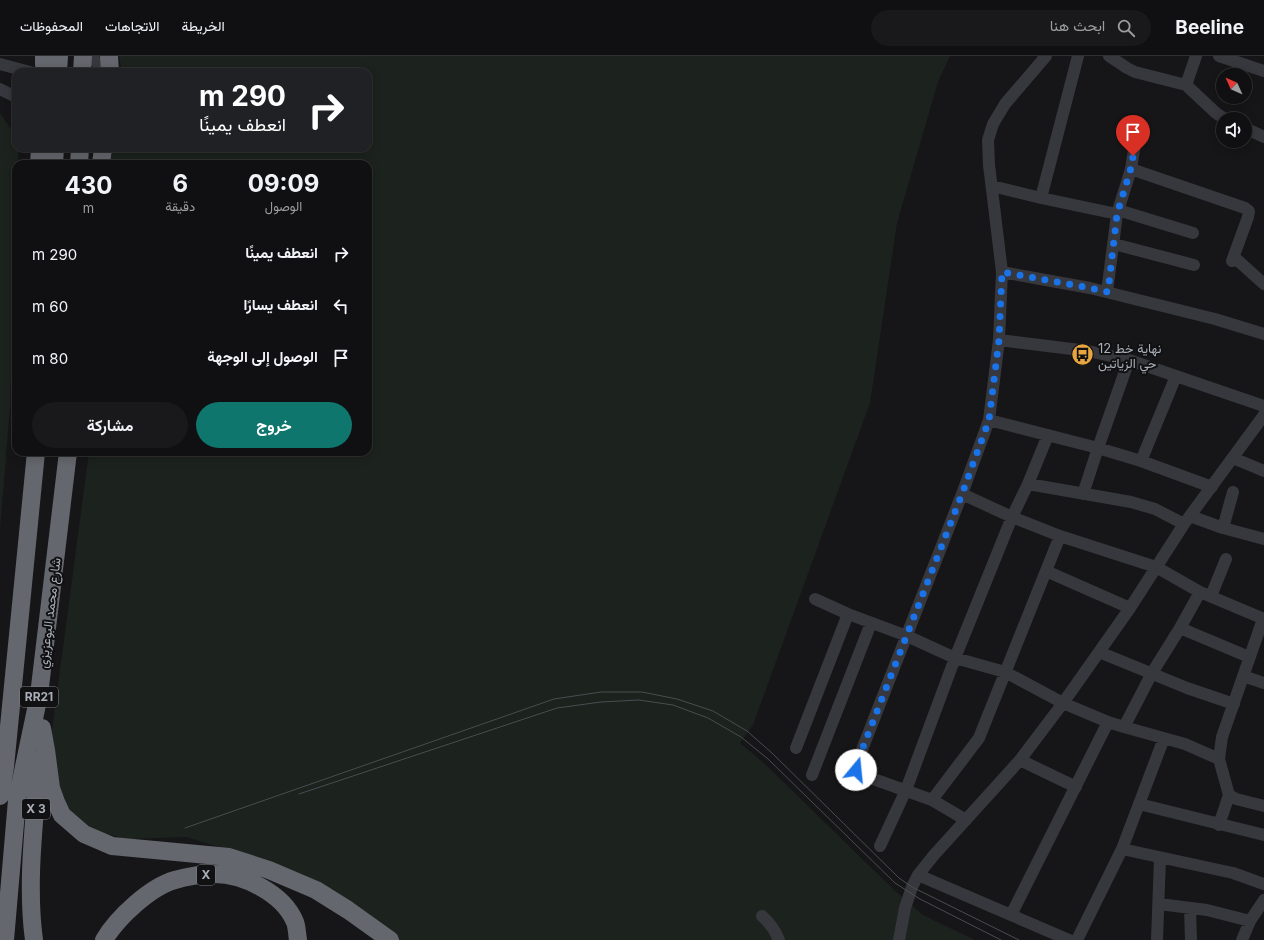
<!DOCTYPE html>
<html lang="ar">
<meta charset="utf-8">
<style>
:root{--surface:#101012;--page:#19191b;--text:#f1f3f6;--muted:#9c9d9f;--line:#303032;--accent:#0f766e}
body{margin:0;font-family:Inter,Vazirmatn,sans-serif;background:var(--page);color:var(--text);direction:rtl;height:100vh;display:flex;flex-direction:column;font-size:15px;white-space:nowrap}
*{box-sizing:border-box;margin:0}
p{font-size:13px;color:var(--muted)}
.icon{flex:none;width:22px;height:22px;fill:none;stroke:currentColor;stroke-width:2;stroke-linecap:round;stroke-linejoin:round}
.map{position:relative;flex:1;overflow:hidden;direction:ltr}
.side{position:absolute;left:12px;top:104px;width:360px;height:296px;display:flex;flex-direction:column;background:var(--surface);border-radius:12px;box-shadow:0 2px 10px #0003,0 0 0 1px var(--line);direction:rtl}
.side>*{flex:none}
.guide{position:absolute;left:12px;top:12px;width:360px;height:84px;border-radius:12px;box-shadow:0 2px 10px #0003,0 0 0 1px var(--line);direction:rtl;background:#202124;color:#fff;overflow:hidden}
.needle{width:26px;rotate:315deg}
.controls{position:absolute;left:1216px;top:12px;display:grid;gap:8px}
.controls a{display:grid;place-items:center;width:36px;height:36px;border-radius:50%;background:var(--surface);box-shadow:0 2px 10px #0003,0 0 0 1px var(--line);font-size:20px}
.pin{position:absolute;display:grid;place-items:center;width:34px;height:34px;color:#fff;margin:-41px -17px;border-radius:50% 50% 50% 0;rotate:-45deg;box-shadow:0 0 4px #0007}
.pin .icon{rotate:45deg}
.me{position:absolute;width:44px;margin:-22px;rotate:17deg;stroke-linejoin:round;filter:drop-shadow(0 0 3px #0008)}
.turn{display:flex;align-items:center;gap:14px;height:84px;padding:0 20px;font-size:18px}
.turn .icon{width:52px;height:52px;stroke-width:2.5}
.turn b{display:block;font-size:28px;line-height:34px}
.eta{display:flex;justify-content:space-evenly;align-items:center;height:68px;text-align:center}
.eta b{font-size:24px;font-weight:700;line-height:28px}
.cta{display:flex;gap:8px;margin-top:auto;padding:8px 20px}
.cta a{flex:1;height:46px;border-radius:24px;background:var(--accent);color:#fff;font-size:16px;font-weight:700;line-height:46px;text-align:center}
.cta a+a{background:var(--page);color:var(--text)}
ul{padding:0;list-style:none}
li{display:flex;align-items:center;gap:12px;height:52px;padding:0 20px}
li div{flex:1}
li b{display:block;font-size:15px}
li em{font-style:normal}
header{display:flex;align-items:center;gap:24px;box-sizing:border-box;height:56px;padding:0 20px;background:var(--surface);border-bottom:1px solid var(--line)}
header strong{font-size:19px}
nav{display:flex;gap:22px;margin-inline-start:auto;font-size:14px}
.search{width:280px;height:36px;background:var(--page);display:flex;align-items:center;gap:10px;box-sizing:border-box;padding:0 14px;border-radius:22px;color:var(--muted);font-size:15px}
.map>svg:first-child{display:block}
</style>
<header>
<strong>Beeline</strong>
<div class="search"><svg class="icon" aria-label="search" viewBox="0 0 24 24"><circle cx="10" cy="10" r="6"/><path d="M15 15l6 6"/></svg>ابحث هنا</div>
<nav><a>الخريطة</a><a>الاتجاهات</a><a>المحفوظات</a></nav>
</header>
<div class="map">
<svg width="1264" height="884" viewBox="0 0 1264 884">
<rect width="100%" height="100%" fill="#161618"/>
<path fill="#1c221d" d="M119,0H950L938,26L897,167L870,347L753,669L740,687L766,709L891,831L923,859L975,884H393L229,794L186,781L126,783L88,773L55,739L50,690L89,396H368V108H106L110,92H368V16H122Z
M0,57L16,81V92H19L18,108H16V170L10,352L0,473Z"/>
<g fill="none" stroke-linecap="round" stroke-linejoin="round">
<path stroke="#37383d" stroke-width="12" d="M88,0L101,9L106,16
M1109,0L1127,12L1135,16L1186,29L1196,0
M1219,0L1264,15
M0,8L30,16
M1186,29L1216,57L1225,63
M0,33L16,41
M1245,72L1264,81
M1131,113L1245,152L1249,155L1248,161L1232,205
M992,130L1041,142L1078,0
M1041,142L1117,158
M1118,154L1193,177
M1114,188L1194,209
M1234,201L1264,228
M1002,216L1090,232L1215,263L1264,278
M1107,236L1117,158L1131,113L1135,88
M999,284L1088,295L1129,304L1264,350
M989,364L1098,392L1141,405L1212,431
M1233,402L1264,415
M1141,405L1176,320
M1028,428L1131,446L1155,453L1184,468
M962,438L1012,461L1060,480L1156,511L1200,536L1264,563
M1083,438L1098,392L1129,304
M1190,460L1223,472L1264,483
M1223,472L1233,436
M1046,515L1130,552
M1211,540L1226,503
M815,543L848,558L907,580L955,602L1005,616L1063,647L1108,666L1124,671L1185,688L1219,703L1229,739L1236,743L1264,750
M1180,572L1249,601
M1099,596L1187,632L1234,648
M1243,620L1264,627
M1124,671L1152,617L1180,572L1200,536
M796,692L848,558
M1219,703L1222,681L1263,563
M1020,704L1076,731
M812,719L871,567
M932,744L979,682L1060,480
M1139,748L1264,779
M966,764L932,744L865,720C859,717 856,716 856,709L962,438L989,364L999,284L1002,216L989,109L988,84L993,68L1005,48L1046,0
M1219,769L1229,739
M880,790L906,734L955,602L1012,461L1028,428L1048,379
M1122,793L1233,817L1264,828
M918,819L1069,884
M1159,848L1207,854L1250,865
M1190,852L1191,884
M1011,859L1108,666
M762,860C770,867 775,874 779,884
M899,884L905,852L912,831L918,819L934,799L1020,704L1063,647L1130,552L1184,468L1264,359
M1077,884L1122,793L1164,682
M1157,884L1160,802
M1242,884L1250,865L1264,844"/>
<path stroke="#64676d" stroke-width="18" d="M109,0L110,16
M44,9V0
M58,16L59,0
M82,16L83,0
M39,108L40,92
M54,108L55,92
M79,108L80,92
M101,108L103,92
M42,672L46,694L51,732L56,746L62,759L84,778L112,790L229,801L269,814L316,834L348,854L390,884
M0,740L5,711L36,396
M5,884L17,744L39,639L68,396
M34,884C26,825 35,763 39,703
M104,884C117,862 150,831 175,824C185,821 202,818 212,818C242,817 283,837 295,866C297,871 297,878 298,884"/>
<path stroke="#4a4c51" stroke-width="1" d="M299,738L557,652L601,646L639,644L673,649L708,662L741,681L768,703L895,827L920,843L1001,884
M185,772L554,643L601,636H642L677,643L713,655L747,675L773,698L899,822L912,831L1019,884"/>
</g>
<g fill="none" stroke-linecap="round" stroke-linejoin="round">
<path stroke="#1a73e8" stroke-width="7" stroke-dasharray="0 12.6" d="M856,714V709L962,438L989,364L999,284L1002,216L1090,232L1108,236L1117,158L1131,112L1133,100"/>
</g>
<defs>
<symbol id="bus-disc" viewBox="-11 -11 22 22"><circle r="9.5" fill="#e7a63f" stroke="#111113"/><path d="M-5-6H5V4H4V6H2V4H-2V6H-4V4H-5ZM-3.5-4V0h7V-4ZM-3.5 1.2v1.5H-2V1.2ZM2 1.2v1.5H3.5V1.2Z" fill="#111"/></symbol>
</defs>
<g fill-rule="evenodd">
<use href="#bus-disc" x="1070" y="286" width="25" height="25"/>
</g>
<g text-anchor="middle" stroke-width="4" stroke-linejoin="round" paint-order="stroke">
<g fill="#111113" stroke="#7b7f86" stroke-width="1">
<rect x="20" y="631" width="38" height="20" rx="3"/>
<rect x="22" y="743" width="28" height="20" rx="3"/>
<rect x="197" y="809" width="18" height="20" rx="3"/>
</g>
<g font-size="12" font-weight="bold" fill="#a9aeb7">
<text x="39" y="645">RR21</text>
<text x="36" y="757">X 3</text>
<text x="206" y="823">X</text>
</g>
<g font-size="13" fill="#a9aeb7" stroke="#111113" text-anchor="start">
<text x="1098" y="297">نهاية خط 12<tspan x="1098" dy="15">حي الزياتين</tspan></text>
</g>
<g font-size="13" fill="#a9aeb7" stroke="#111113">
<text transform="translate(49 557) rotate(-83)" y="5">شارع محمد البوعزيزي</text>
</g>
</g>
</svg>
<div class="controls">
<a><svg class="needle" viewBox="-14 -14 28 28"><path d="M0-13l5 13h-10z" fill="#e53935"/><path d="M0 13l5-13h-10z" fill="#9c9d9f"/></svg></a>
<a><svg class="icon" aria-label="sound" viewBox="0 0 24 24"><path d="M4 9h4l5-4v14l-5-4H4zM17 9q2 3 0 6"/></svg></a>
</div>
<div class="pin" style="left:1133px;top:100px;background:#d93025"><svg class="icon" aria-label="arrive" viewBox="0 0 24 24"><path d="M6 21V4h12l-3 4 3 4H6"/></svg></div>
<svg class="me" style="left:856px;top:714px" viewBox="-20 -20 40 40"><circle r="19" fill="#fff"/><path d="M0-13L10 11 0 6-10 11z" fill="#1a73e8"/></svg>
<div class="guide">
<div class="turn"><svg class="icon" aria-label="right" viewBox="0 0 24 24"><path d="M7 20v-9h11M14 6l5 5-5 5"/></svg><div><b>290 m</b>انعطف يمينًا</div></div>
</div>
<section class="side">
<div class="eta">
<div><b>09:09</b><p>الوصول</p></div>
<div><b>6</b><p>دقيقة</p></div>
<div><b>430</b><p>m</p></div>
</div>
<ul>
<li><svg class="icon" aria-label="right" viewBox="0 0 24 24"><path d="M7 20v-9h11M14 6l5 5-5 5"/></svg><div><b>انعطف يمينًا</b></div><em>290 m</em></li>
<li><svg class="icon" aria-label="left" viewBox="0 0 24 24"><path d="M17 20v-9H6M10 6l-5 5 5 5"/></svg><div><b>انعطف يسارًا</b></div><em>60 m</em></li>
<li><svg class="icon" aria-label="arrive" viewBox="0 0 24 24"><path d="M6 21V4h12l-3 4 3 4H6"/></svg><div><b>الوصول إلى الوجهة</b></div><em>80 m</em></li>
</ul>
<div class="cta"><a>خروج</a><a>مشاركة</a></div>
</section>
</div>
